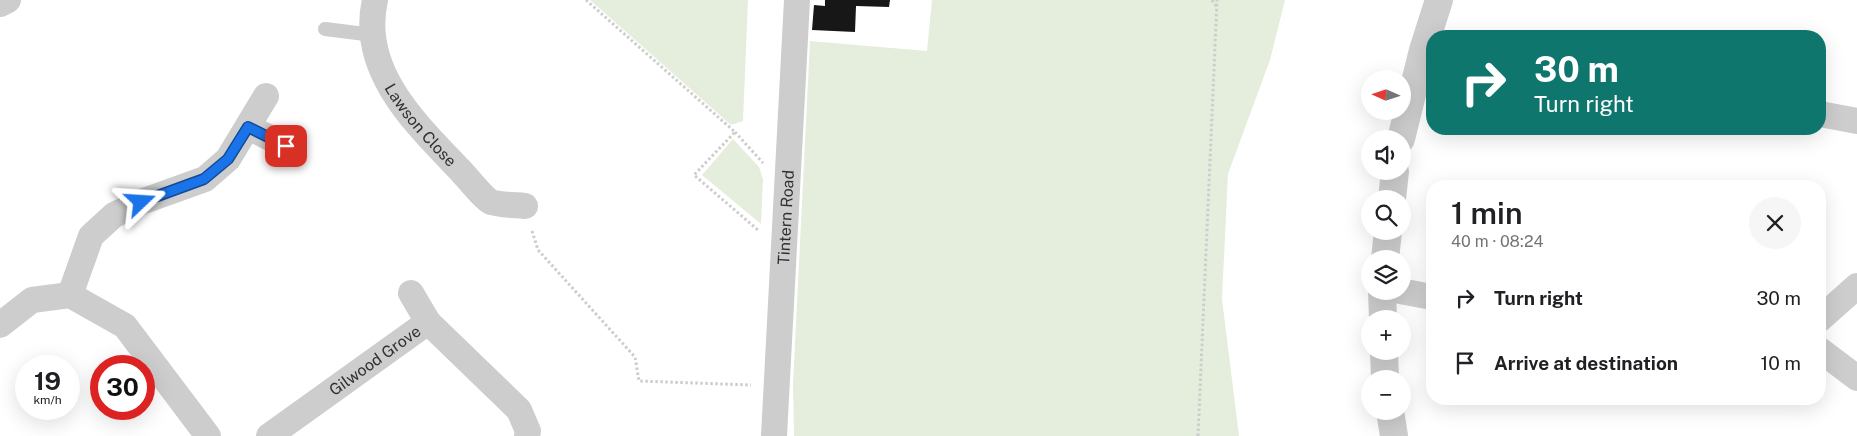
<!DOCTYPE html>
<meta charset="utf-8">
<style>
:root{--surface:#fff;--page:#f6f6f6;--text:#202124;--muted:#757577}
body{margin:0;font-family:"Public Sans",sans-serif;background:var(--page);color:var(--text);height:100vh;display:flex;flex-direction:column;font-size:19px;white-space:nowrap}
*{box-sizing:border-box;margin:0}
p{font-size:16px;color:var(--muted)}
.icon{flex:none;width:28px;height:28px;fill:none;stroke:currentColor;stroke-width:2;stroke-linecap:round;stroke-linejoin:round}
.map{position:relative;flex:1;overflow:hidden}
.details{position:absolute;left:1426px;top:180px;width:400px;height:225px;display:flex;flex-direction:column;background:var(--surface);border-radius:20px;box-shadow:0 5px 20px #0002}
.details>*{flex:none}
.hud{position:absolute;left:1426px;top:30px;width:400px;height:105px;border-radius:20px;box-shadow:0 5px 20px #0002;background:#0f766e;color:#fff;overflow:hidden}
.needle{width:32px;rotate:273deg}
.buttons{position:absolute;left:1361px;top:70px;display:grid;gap:10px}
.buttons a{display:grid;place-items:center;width:50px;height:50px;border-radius:50%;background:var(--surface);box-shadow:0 5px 20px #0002;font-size:25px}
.speed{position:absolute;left:15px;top:355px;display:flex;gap:10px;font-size:25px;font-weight:700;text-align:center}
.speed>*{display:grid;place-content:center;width:65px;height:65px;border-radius:50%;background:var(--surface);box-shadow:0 5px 20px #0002;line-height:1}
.speed small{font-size:12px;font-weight:400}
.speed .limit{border:8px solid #d22;background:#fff;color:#111}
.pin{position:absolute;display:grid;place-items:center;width:42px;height:42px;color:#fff;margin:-21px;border-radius:10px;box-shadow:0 2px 8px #0006}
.me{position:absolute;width:55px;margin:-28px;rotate:70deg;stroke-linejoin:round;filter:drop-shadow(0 0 4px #0008)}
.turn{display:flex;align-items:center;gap:18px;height:105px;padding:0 25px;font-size:22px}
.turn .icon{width:65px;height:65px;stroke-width:2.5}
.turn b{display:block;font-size:35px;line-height:42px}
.round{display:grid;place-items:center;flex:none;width:52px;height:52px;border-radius:26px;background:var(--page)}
.overview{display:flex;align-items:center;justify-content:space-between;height:85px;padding:0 25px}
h1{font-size:30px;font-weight:600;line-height:38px}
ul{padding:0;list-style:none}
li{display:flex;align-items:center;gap:15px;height:65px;padding:0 25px}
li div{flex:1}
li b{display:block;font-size:19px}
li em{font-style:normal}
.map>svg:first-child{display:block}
</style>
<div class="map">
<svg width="1857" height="436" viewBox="0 0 1857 436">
<rect width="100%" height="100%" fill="#fff"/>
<path fill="#e5eedd" d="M590,0H748L743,121L731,125Z
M932,0H1285L1270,60L1228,174L1222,299L1239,436H794L793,384L810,41L927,51Z
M733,139L759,167L763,179L761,224L702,175Z"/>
<path fill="#171717" d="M825,0H890L889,7L856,6L855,32L812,30L814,5L825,6Z"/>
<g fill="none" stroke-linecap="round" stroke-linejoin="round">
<path stroke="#cdcdcd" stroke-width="3" stroke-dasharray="2.5 2.5" stroke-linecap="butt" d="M586,0L735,132L694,175L758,230
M1212,0L1217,7
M735,132L763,163
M532,231L538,250L635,357L639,381L751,385
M1198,436L1217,0"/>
<path stroke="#cdcdcd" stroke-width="14" d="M325,29L373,35"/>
<g stroke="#cdcdcd" stroke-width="26">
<path id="s1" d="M375,0C359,70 415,123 459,169C465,175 484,199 491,202C500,205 514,205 525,206"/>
<path d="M0,4L8,0"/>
<path d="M1820,114L1857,121"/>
<path d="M248,127L286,146"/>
<path d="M1400,291L1432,297"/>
<path d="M411,293L428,322"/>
<path d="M70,295L91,236L114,215L141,202L205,179L228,159L266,96"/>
<path d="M1820,319L1857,286"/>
<path d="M0,325L32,300L70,295L125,326L208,436"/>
<path d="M1820,350L1857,378"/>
<path id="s2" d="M269,436L428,322L519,410L528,431L527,436"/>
<path id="s3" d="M774,436L797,0"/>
</g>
<path stroke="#cdcdcd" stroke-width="28" d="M1401,139L1423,50L1439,0
M1392,199L1395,171
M1385,259L1388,231
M1382,291L1383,319
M1384,351L1385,379
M1390,411L1394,436"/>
</g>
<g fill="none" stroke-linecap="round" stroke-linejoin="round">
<defs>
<path id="route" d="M141,202L204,179L228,159L248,127L286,146"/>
</defs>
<use href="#route" stroke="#114b97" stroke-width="12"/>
<use href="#route" stroke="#1a73e8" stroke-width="9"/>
</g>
<g text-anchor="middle" stroke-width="5" stroke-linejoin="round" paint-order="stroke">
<g font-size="16" fill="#303030" stroke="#fff">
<text dy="6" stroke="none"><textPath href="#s1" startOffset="139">Lawson Close</textPath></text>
<text dy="6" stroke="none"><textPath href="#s3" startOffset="219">Tintern Road</textPath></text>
<text dy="6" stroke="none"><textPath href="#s2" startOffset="130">Gilwood Grove</textPath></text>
</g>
</g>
</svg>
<div class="buttons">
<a><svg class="needle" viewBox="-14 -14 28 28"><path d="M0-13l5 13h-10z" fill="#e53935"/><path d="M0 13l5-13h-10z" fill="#757577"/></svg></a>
<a><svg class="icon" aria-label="sound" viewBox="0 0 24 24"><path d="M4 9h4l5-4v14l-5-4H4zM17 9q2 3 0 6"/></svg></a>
<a><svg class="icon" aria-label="search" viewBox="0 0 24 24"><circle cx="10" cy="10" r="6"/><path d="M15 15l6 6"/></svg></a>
<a><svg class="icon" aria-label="layers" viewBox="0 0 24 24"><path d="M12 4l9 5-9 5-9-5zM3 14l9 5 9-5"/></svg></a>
<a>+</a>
<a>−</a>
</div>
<div class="speed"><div>19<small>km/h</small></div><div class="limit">30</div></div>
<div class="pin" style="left:286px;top:146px;background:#d93025"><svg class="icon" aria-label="arrive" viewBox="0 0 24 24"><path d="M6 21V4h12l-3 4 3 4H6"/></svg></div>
<svg class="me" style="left:141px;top:202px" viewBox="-20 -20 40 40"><path d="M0-17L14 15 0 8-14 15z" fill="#1a73e8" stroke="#fff" stroke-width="4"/></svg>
<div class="hud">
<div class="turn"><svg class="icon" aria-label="right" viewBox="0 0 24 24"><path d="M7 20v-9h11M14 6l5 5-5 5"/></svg><div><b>30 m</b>Turn right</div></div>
</div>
<section class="details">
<div class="overview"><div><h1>1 min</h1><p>40 m · 08:24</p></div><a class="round"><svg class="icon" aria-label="close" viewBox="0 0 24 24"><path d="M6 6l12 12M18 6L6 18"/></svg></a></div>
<ul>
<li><svg class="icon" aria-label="right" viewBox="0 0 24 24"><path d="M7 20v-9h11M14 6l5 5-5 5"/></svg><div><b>Turn right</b></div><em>30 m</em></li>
<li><svg class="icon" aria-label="arrive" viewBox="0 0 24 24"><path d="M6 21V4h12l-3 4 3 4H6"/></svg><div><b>Arrive at destination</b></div><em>10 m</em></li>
</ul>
</section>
</div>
